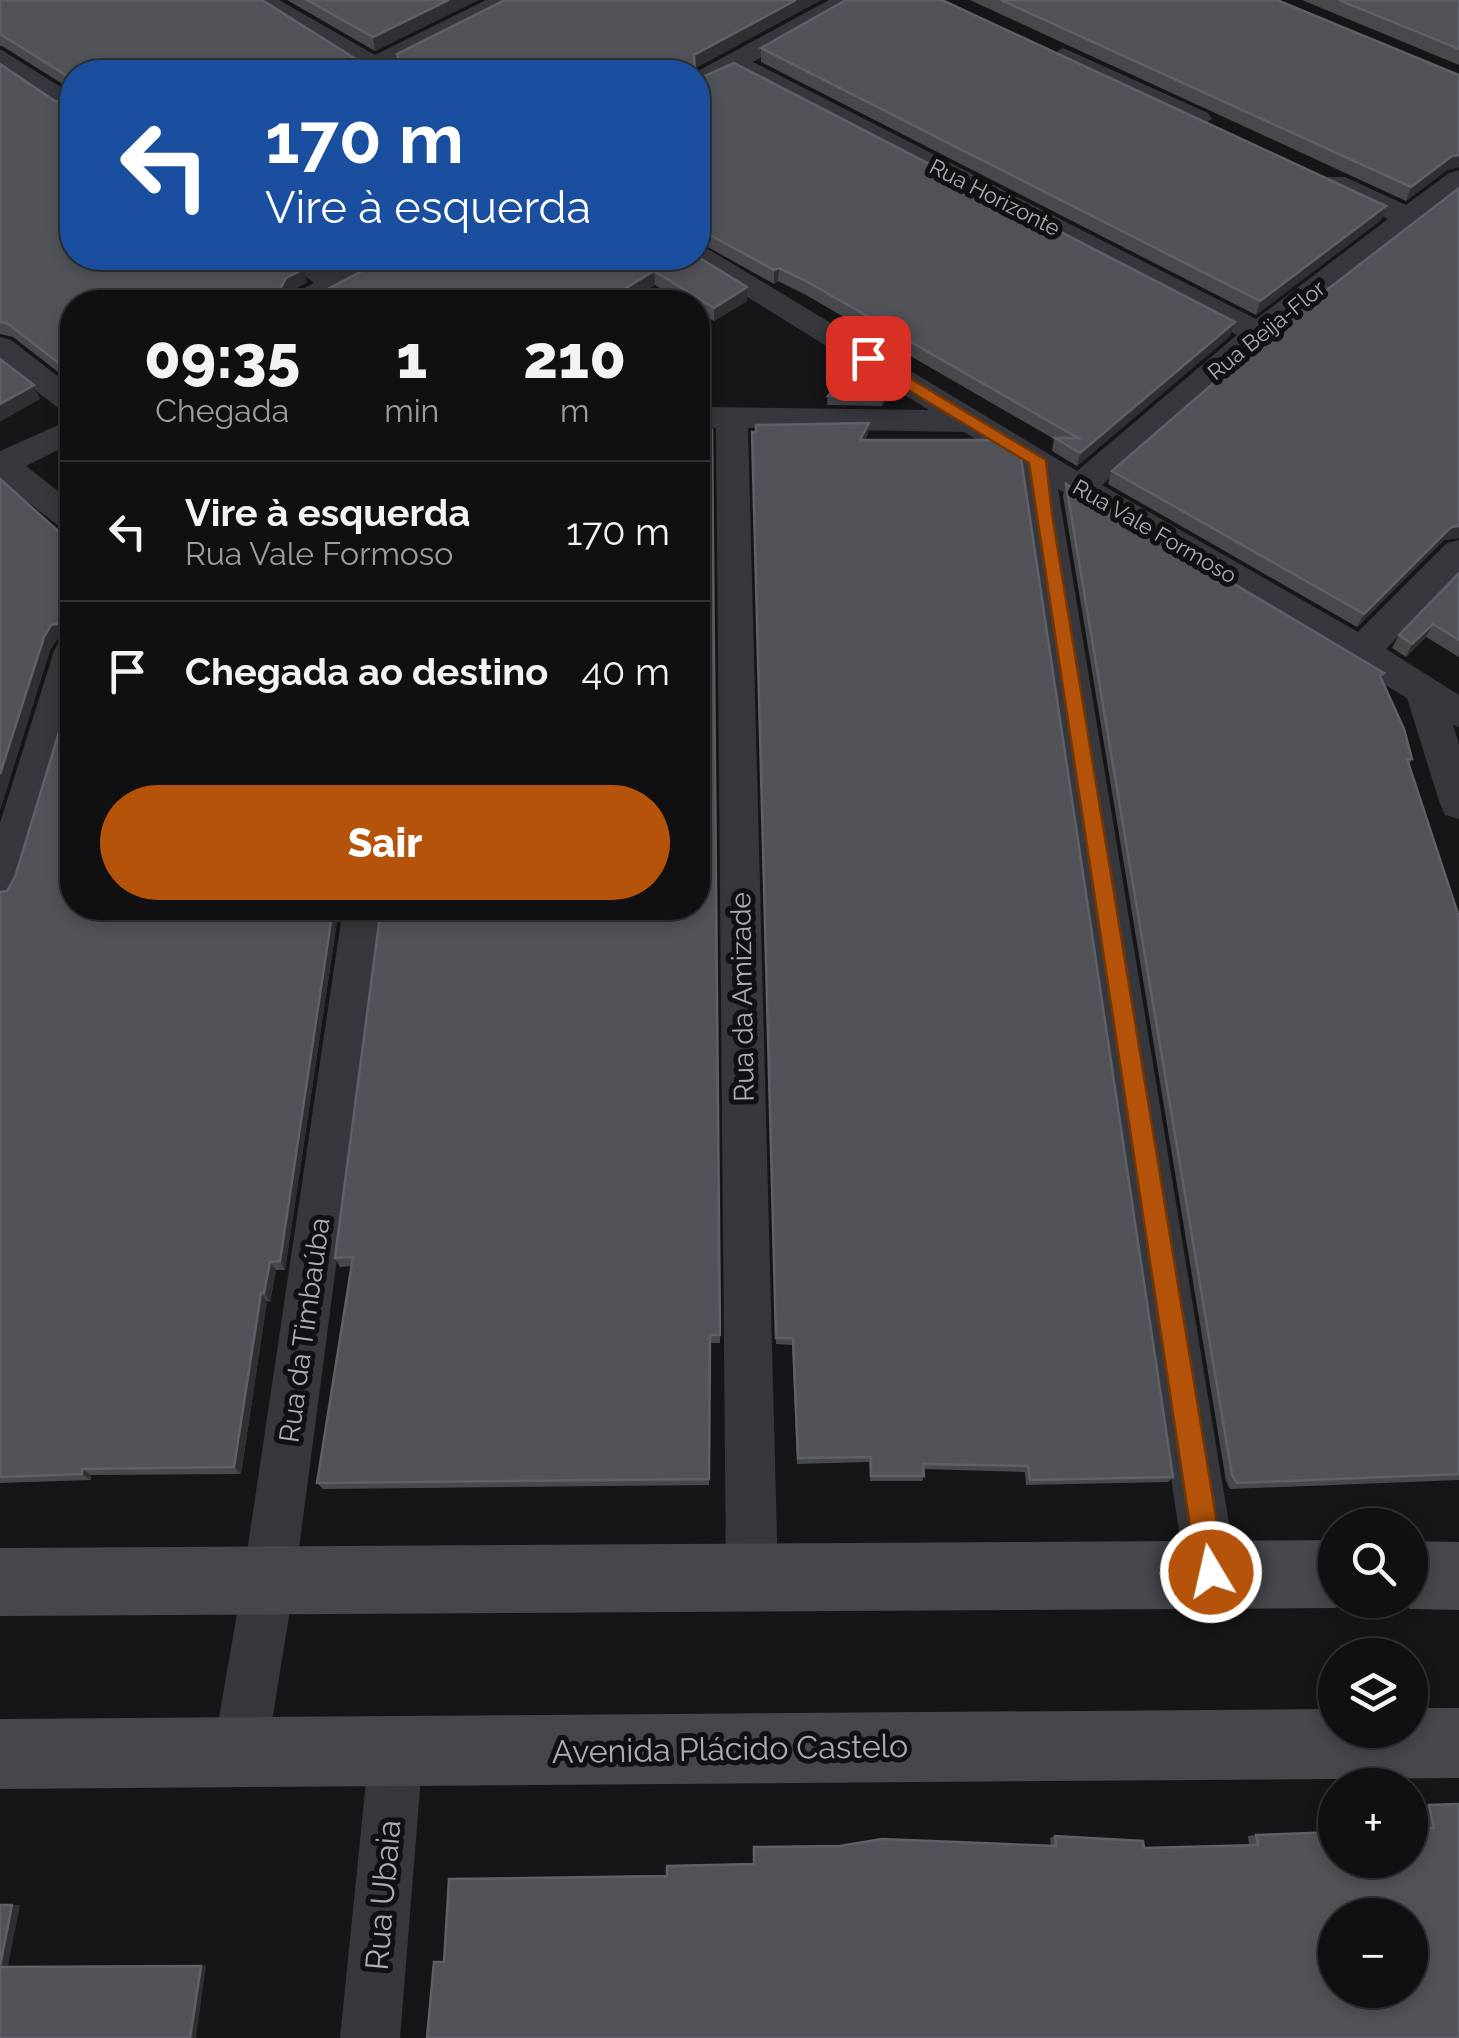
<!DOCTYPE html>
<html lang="pt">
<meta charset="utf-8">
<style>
:root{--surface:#101012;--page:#1e1e20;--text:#f1f3f6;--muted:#9c9d9f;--line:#303032;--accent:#b45309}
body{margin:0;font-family:Raleway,sans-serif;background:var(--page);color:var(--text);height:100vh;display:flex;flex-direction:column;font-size:38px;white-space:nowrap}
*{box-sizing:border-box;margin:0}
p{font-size:32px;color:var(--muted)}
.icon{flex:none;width:55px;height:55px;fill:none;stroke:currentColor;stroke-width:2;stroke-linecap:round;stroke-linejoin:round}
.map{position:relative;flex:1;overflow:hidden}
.drawer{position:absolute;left:60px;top:290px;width:650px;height:630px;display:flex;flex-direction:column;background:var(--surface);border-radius:40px;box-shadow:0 5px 15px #0003,0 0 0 2px var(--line)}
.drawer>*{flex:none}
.guide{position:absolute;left:60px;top:60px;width:650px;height:210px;border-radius:40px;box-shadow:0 5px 15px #0003,0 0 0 2px var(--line);background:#1a4fa0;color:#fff;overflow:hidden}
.controls{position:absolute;left:1318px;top:1508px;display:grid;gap:20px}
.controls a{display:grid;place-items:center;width:110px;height:110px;border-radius:50%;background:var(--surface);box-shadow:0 5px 15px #0003,0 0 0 2px var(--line);font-size:50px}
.pin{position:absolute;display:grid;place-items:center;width:85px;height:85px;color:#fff;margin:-42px;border-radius:20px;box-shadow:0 5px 15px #0006}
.me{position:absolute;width:110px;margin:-55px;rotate:351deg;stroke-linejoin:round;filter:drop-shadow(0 0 8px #0008)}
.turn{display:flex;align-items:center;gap:35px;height:210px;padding:0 40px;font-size:45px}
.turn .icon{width:130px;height:130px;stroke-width:2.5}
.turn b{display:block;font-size:70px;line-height:85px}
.eta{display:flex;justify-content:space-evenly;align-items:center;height:170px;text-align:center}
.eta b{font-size:60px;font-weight:800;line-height:70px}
.primary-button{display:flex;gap:20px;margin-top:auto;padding:20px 40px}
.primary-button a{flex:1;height:115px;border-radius:60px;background:var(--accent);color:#fff;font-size:40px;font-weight:800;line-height:115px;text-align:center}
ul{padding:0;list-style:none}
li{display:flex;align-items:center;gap:30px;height:140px;padding:0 40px;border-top:2px solid var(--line)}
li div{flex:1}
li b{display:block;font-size:38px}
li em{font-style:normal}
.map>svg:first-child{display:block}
</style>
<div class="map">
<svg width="1459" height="2038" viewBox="0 0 1459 2038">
<rect width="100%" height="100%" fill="#161618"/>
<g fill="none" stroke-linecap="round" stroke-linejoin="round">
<path fill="#37383d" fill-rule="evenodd" d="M248,0H279L375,55L486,0H519L515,5L394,66L398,72H364Z
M829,0H861L753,62L1256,319L1388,219L1325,189L1321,183L1325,177H1345L1406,205L1449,173L1459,170V193L1269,340L1102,485L1358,632L1447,543L1459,540V573L1386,649L1459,695V727L1453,725L1459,744V819L1445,815L1440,804L1407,698L1058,489L1237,1572L1229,1590L1211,1598L1193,1590L1185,1572L1022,467L964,432L748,428L778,1577L770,1595L752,1603L734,1595L726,1577L716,428L698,427V407L929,410L685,258H698V246L708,249L1077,471L1237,335L734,73L698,90L696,72Z
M1063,48L1208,113L1212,119L1198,127L1188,125L1054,62L1050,56Z
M0,49L72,94V114L62,112L0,69Z
M282,258H316L337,271L363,258H399L395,264L324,302H287L291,295L314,283Z
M0,337L11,340L72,387V413L61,410L0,363Z
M72,419V443L26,466L72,502V531L60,527L0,480V451Z
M72,638V711L20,887L14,899L0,903V823L54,651L59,642Z
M343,908H383L295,1579L267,1752L259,1771L240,1779L221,1771L213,1752L243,1579Z
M396,1725L415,1733L423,1752L400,2038H340L369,1752L377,1733Z"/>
<path fill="#45474d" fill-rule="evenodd" d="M1335,1540V1600H1353L1335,1608L0,1616V1548Z
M1410,1541L1459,1542V1610L1410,1609L1389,1600H1410Z
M1410,1708H1459V1778L0,1789V1719L1335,1709V1730H1410Z"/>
</g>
<path fill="#47494d" d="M0,0L359,61L396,62L398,60L397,54L821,0L695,68L72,72L307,282L293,290L322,292L698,258L747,287V301L714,321L698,311V302H683L655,285L626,302H72L71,382L13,337L0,334V64L55,101L69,103V88L2,46H0Z
M287,0H478L375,51Z
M970,0H1277L1459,75V167L1447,170L1406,201Z
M1302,0H1459V65Z
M761,48L1381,220L1256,315L761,62Z
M698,79L1235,322L1230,336L1077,466L1052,451L1054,439L907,354L903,362L896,358L897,348L806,295L778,281L774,284L699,242L698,244Z
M1459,188V538L1444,540L1357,627L1108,484L1112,471Z
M322,258H356L337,267Z
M890,390L882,406L827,405L828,396Z
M869,423L868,434L865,440L1173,1477L1168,1482L1026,1485L1025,1472L923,1469L924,1476L922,1481H870L869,1462L797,1464L792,1345L776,1344L752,432Z
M712,430L720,1343H710L709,1485L323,1489L317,1483L352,1266L340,1267L335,1258Z
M0,479L66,538L72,518V908H339L285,1270H276L270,1302L267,1301L241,1474L91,1475V1480L0,1483V892L7,891L15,877L69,699L68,636L58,638L50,650L0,810Z
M1066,484L1381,678L1412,759L1409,765L1459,917V1480L1230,1489L1226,1481L1063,496Z
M1459,573V657L1426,637L1406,657L1392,648L1399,635Z
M1459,1804V2038L444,1962L667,1876L1051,1846L1050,1838L1055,1836L1144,1848L1249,1845L1248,1836L1256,1835L1423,1829L1418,1807L1429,1805Z"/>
<path fill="#2f3033" d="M449,0H478L375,51L373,37Z
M796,0H821L694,69V55Z
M1459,155V167L1447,170L1406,201L1411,187L1452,156Z
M1386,206L1381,220L1256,315L1260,301Z
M335,258H356L337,267Z
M779,268L778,281L774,284V270Z
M304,269L307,282L289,292L280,289L286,278Z
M654,271L655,285L626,302H603Z
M747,287V301L714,321V308Z
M1235,322L1230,336L1077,466L1080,453Z
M909,341L907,354L903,362L905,348Z
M72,364V381L71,382L65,368Z
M890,380V390L882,406L883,396Z
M34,385L40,399L0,422V404Z
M869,423L868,434L859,451L860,440Z
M1459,526V538L1444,540L1357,627L1364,614L1451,527Z
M68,622L72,635L58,638L50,650L0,810V774L44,637L51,625Z
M1433,624L1426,637L1406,657L1412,644Z
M333,908H339L285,1270L280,1261Z
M270,1262L276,1270L270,1302L264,1293Z
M261,1293L267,1301L241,1474L234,1467Z
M82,1469L91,1475V1480L82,1474Z
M12,1905H20L8,1966L0,1967Z
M206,1965L196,2038H190L201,1966Z"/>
<path fill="#525359" stroke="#5f6168" stroke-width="2.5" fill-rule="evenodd" d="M0,0H262L359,61L396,62L399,59L397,54L505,0H796L694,55L695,72H72V258H289L304,269L286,278L280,289L322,292L387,258L698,257L747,287L714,308L654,271L603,302H231L227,300L221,302H72V364L65,368L7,323L0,322V64L55,101L69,103V77L0,34Z
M307,0H449L373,37Z
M846,0H942L1386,206L1260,301L761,48Z
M1001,0H1277L1459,75V155L1452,156L1411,187Z
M1339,0H1459V49Z
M734,63L1235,322L1080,453L1055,438H1078L909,341L905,348L898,344L907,339L806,281L779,268L774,270L699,229L698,230V79Z
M1459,188V526L1451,527L1364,614L1112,471L1276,329Z
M0,359L34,385L0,404Z
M868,366L890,380L883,396H828L837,384Z
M869,423L860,440H991L1021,458L1173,1477L1030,1480L1028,1466L923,1464L924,1476H871V1457L798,1458L793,1338H776L752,432H756V425Z
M698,429L712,430L720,1335H710L709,1479L317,1483L353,1257L335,1258L381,908H698Z
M0,479L66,538L72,518V908H333L280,1261L270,1262L264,1293H261L234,1467L82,1469V1474L0,1477V892L7,891L15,877L69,699L68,622L51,625L44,637L0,774Z
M1066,484L1384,673L1380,676L1404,729L1412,759H1407L1459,917V1474L1237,1483L1232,1475Z
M1459,573V640L1433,624L1412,644L1399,635Z
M1459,1804V2038H427L434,1962H444L449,1879L667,1876V1866L754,1864V1847L840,1846L882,1839L1056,1846L1055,1836L1143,1841L1144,1848L1258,1845L1256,1835L1335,1832V1860H1410V1829L1434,1828L1429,1805ZM1335,1915H1410V1990H1335Z
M0,1905H12L0,1966Z
M201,1966L190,2038H0V1967Z"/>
<path fill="#b45309" stroke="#753606" stroke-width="2.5" d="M868,353L1046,460L1052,514L1225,1572L1221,1582L1211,1586L1201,1582L1197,1572L1029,463L862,362L859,358Z"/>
<g text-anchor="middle" stroke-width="10" stroke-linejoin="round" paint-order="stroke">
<g font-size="22" fill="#a8adb8" stroke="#111113">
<text transform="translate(995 197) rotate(27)" y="8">Rua Horizonte</text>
<text transform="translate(1266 330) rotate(-39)" y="8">Rua Beija-Flor</text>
<text transform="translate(1155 531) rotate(30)" y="8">Rua Vale Formoso</text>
</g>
<g font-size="28" fill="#a8adb8" stroke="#111113">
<text transform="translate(742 997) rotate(-91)" y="10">Rua da Amizade</text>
<text transform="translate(304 1330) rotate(-82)" y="10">Rua da Timbaúba</text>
</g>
<g font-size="32" fill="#a8adb8" stroke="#111113">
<text transform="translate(730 1749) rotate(-1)" y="11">Avenida Plácido Castelo</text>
<text transform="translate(383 1895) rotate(-85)" y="11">Rua Ubaia</text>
</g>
</g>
</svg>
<div class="controls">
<a><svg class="icon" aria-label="search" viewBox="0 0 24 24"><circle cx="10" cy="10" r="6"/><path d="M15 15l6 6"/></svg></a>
<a><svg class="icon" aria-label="layers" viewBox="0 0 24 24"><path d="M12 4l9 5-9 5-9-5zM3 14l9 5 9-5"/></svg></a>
<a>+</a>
<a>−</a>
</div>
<div class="pin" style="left:868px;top:358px;background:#d93025"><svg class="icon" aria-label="arrive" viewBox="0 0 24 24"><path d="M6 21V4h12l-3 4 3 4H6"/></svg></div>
<svg class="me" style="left:1211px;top:1572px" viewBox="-20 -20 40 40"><circle r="17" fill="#b45309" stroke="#fff" stroke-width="3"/><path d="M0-11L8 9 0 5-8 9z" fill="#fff"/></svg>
<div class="guide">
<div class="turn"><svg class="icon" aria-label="left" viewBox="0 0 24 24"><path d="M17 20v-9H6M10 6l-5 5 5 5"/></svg><div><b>170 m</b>Vire à esquerda</div></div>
</div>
<section class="drawer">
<div class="eta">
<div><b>09:35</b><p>Chegada</p></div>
<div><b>1</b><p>min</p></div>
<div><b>210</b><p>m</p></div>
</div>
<ul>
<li><svg class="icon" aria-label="left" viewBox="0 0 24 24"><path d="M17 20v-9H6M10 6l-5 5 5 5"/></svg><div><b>Vire à esquerda</b><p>Rua Vale Formoso</p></div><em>170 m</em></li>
<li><svg class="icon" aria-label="arrive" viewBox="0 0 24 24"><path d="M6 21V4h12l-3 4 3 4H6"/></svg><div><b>Chegada ao destino</b></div><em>40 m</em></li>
</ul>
<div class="primary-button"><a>Sair</a></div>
</section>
</div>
